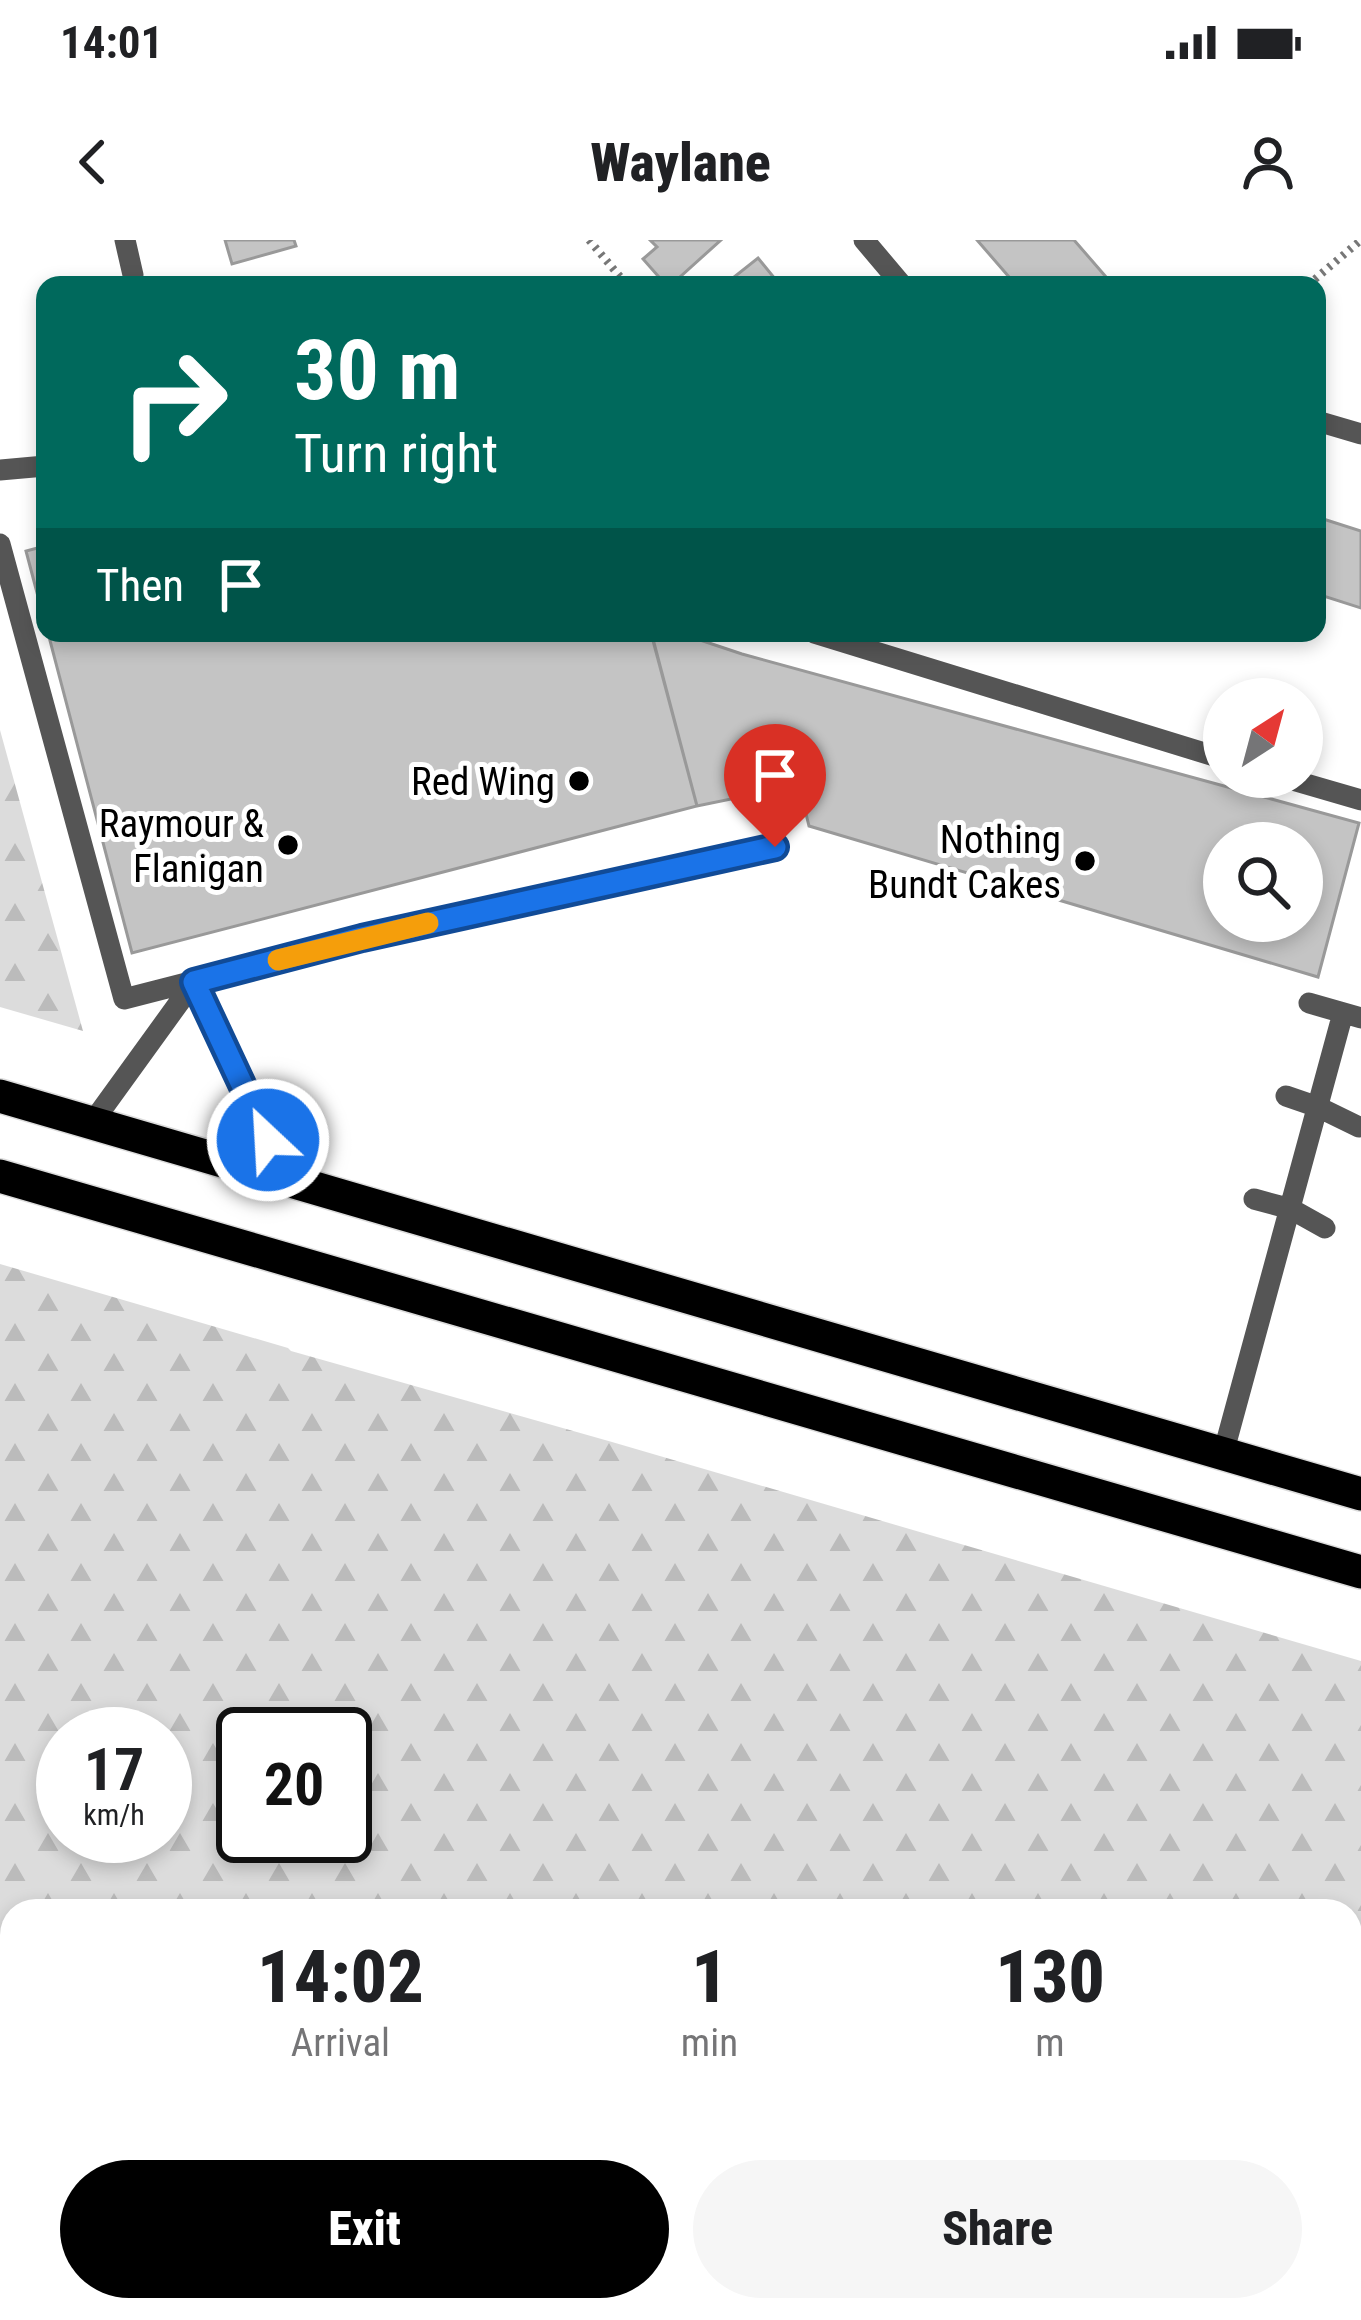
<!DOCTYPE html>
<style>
:root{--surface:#fff;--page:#f6f6f6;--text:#202124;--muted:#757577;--accent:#000}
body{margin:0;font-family:"Roboto Condensed",sans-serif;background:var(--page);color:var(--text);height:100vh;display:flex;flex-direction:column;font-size:45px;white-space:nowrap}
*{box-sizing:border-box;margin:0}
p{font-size:39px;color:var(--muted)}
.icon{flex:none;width:66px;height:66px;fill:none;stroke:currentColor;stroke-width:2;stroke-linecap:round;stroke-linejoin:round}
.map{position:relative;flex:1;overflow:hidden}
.details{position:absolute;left:0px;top:1659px;width:1362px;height:423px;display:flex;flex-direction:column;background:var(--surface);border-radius:36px 36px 0 0;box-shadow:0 6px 18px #0003}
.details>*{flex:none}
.guide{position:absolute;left:36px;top:36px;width:1290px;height:366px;border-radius:24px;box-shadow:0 6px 18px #0003;background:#00695c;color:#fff;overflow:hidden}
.needle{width:78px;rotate:36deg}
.tools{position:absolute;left:1203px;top:438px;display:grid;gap:24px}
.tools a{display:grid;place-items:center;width:120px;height:120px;border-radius:50%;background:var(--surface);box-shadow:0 6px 18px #0003;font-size:60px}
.speed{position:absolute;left:36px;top:1467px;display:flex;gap:24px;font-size:60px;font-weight:700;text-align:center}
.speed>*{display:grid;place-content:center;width:156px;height:156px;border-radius:50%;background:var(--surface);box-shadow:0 6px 18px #0003;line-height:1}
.speed small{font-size:30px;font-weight:400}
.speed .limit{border:6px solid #111;border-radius:18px;background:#fff;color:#111}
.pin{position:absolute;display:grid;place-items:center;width:102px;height:102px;color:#fff;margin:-123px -51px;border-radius:50% 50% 50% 0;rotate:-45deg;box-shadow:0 0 12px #0007}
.pin .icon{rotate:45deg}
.me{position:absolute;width:132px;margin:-66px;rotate:335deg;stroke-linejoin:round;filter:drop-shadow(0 0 9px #0008)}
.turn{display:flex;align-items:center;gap:42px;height:252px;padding:0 60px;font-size:54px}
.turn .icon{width:156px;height:156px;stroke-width:2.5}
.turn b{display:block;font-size:84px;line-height:102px}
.then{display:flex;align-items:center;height:114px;padding:0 60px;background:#0003;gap:24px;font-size:45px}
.eta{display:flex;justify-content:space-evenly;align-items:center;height:204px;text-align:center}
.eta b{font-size:72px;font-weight:800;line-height:84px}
.button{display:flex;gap:24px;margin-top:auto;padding:24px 60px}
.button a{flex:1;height:138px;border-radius:72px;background:var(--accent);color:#fff;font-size:48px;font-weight:800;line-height:138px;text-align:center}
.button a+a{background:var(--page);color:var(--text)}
.status{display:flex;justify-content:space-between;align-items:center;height:84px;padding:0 60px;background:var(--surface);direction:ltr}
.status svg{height:33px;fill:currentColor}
header{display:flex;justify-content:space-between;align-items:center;height:156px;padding:0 60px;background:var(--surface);font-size:54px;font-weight:800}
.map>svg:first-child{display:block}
</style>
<div class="status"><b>14:01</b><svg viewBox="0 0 49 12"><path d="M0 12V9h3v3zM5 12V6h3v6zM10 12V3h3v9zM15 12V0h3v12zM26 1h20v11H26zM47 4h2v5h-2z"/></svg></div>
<header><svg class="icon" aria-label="back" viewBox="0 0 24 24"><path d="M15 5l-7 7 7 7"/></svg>Waylane<svg class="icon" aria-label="person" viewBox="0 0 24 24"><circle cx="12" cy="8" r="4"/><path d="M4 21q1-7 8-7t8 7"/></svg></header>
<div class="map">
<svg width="1361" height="2080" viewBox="0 0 1361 2080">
<defs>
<pattern id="forest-firs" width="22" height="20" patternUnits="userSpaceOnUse" patternTransform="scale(3)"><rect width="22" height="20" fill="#dcdcdc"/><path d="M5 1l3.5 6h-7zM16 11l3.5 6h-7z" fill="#bbb"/></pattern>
</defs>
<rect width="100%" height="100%" fill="#fff"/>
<path fill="url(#forest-firs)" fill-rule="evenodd" d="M0,490L83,791L0,767Z
M0,1024L288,1108L291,1111L612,1202L1361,1421V1767L1350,1769V1671H12V1942L0,1939ZM63,1494H165V1596H63ZM243,1494H345V1596H243Z
M524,2070H735L727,2080H564Z"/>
<path fill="#c4c4c4" stroke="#999" stroke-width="3" fill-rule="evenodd" d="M225,0H294L296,6L232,24Z
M650,0H721L671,45H666L643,19L657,7Z
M977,0H1074L1113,45H1016Z
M758,18L780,45H724Z
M1317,277L1361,291V368L1317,354Z
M45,306V383L26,311Z
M48,393H651L697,566L132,713Z
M682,394L742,414L1359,583L1318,737L809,586L799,545L697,566L653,399ZM1224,603H1302V681H1224Z"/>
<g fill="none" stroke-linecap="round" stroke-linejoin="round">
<defs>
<path id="trunk" d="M0,856L1361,1254
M0,936L1361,1332"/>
</defs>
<use href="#trunk" stroke="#dbdbdb" stroke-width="36"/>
<path stroke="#777" stroke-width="8" stroke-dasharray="3 6" stroke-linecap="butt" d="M589,0L627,45
M1308,45L1361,0"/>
<path stroke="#555" stroke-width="21" d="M125,0L133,35
M864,0L902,45
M1317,181L1361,194
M0,230L45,226
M0,304L124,759L362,698L775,607
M814,393L1224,519
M1282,537L1361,560
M194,742L286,939
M1309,763L1361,778
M1286,856L1318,867L1359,887
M92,883L194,742
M1254,959L1291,969L1325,988
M1223,1214L1343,773"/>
<path stroke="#555" stroke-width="24" d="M1350,1875L1361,1872
M891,2080L900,2070
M1108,2080L1115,2070"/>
<use href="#trunk" stroke="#000" stroke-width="33"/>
</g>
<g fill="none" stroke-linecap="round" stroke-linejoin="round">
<defs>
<path id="route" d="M268,900L194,742L362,698L775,607"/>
</defs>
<use href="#route" stroke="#114b97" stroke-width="30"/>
<use href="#route" stroke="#1a73e8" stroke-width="21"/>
<path stroke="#f59e0b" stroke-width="21" d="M278,720L428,683"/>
</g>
<g fill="#000" stroke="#fff" stroke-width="4.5">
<circle cx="579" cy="541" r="12"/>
<circle cx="288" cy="605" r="12"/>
<circle cx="1085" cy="621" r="12"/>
</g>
<g text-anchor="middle" stroke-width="10" stroke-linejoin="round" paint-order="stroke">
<g font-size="39" fill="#000" stroke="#fff" text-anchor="end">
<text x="555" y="555">Red Wing</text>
<text x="264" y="597">Raymour &amp;<tspan x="264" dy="45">Flanigan</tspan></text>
<text x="1061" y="613">Nothing<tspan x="1061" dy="45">Bundt Cakes</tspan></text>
</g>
</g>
</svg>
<div class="tools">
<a><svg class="needle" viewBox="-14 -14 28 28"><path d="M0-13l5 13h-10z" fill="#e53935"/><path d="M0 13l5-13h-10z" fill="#757577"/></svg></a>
<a><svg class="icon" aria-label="search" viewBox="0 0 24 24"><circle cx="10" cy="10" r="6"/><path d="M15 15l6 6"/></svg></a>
</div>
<div class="speed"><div>17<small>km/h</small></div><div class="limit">20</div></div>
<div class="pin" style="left:775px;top:607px;background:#d93025"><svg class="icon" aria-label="arrive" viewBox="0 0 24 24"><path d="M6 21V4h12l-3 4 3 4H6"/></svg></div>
<svg class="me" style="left:268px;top:900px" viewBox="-20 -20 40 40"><circle r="17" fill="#1a73e8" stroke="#fff" stroke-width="3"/><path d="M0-11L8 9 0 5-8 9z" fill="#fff"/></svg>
<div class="guide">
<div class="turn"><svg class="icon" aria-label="right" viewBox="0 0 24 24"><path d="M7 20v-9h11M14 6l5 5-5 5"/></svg><div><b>30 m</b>Turn right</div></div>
<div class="then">Then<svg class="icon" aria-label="arrive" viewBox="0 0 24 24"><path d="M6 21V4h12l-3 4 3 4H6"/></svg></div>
</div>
<section class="details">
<div class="eta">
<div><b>14:02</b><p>Arrival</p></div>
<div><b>1</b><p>min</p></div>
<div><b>130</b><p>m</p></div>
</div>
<div class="button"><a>Exit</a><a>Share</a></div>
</section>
</div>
